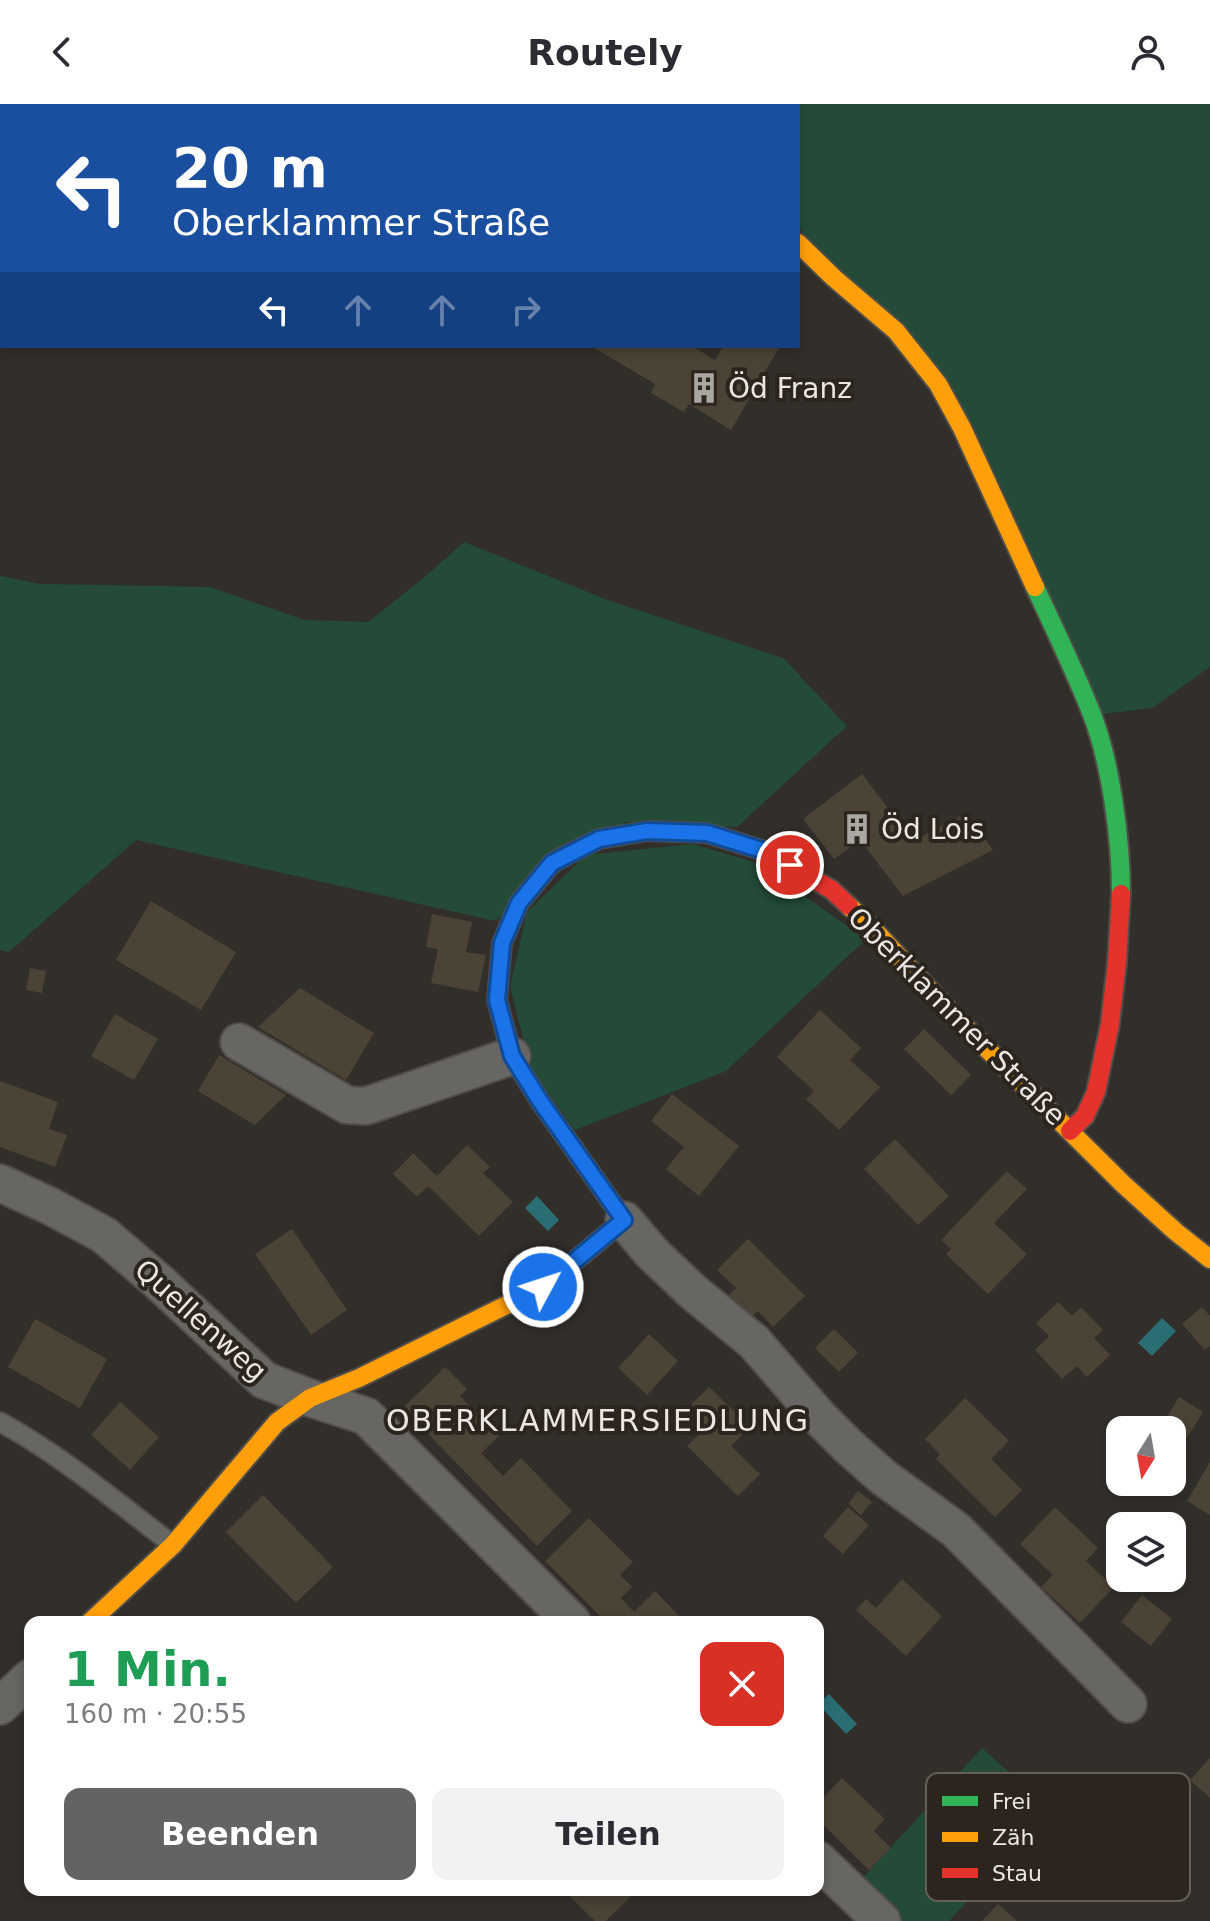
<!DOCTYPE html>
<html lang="de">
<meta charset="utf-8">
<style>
:root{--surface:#fff;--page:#f2f2f3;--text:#2b2b33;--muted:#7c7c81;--accent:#646265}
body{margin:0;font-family:"DejaVu Sans",sans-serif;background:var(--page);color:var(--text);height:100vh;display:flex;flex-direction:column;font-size:30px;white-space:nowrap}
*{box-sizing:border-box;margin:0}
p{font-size:26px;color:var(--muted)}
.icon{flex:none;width:44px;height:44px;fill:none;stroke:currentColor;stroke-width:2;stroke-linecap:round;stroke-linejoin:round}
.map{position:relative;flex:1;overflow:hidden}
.drawer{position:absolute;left:24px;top:1512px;width:800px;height:280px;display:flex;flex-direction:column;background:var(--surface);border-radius:16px;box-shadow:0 4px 12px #0003}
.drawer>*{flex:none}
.guide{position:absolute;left:0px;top:0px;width:800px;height:244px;box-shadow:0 4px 12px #0003;background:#1a4fa0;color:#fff;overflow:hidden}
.needle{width:52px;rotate:191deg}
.fabs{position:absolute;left:1106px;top:1312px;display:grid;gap:16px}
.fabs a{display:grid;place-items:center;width:80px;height:80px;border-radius:16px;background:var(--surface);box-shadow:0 4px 12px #0003;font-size:40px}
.pin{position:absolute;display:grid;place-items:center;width:68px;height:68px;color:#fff;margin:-34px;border:4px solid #fff;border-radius:50%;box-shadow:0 2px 8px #0007}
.me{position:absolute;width:88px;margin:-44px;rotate:50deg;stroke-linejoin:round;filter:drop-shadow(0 0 6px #0008)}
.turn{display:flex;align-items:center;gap:28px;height:168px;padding:0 40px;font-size:36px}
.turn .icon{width:104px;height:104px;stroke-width:2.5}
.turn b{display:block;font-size:56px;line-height:68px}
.lanes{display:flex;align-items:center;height:76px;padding:0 40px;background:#0003;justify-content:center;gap:40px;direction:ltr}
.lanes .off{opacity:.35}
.round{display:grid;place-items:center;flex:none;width:84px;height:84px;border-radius:16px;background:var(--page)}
.summary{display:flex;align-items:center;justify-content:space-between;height:136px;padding:0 40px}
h1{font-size:48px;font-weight:700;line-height:60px;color:#1e9e55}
.button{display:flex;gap:16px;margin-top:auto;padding:16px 40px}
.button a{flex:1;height:92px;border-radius:16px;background:var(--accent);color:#fff;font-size:32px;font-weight:700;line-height:92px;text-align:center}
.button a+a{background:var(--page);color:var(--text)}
header{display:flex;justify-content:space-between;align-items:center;height:104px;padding:0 40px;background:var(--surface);font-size:36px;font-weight:700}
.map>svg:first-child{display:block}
</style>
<header><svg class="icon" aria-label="back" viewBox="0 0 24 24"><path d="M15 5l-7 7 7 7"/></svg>Routely<svg class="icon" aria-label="person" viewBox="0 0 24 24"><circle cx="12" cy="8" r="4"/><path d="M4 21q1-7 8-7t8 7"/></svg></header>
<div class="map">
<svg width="1210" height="1817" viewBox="0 0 1210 1817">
<rect width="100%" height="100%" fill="#322f2b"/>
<path fill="#234b38" d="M685,0H1210V562L1207,565L1152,604L1103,610L991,360L798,123V2H687Z
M464,438L610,497L783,554L847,622L737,723L626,718L495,817L136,736L9,848L0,846V472L41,480L210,483L304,516L368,518L421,476Z
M692,740L757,759L866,835L726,967L575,1026L531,965L510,883L527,808L586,751Z
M982,1644L1051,1706L949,1817H901L859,1778Z"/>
<path fill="#2a6e73" d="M537,1092L559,1116L548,1127L525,1104Z
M1162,1214L1176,1227L1152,1252L1138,1239Z
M829,1590L857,1620L846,1630L818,1600Z"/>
<path fill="#4b4335" d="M591,242H692L715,256L723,242H780L731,326L689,300L684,308L651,289L655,280Z
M862,670L913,737L966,709L993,746L903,792L860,736L834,755L803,715Z
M151,797L236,848L201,906L116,856Z
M432,810L472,818L466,848L486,851L478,888L431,879L438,845L426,843Z
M30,864L46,867L42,889L26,886Z
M300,884L374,929L346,976L258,923Z
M820,906L861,944L850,956L880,983L839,1026L806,995L814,987L777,953Z
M115,910L158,935L134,976L91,952Z
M924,925L971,971L951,991L904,945Z
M219,951L286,991L255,1021L198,987Z
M0,977L58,998L49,1025L67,1031L55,1063L0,1043Z
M672,990L739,1042L699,1092L666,1065L684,1043L651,1017Z
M895,1035L949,1092L918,1121L864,1065Z
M467,1041L490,1063L483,1069L513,1098L479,1132L428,1082L417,1093L393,1070L413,1049L437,1072Z
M1007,1067L1027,1085L994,1119L1027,1150L988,1190L946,1150L951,1145L941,1136Z
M292,1125L347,1206L311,1231L255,1150Z
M748,1135L805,1192L773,1223L758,1207L749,1215L727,1193L736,1184L717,1166Z
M1058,1198L1072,1212L1081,1203L1103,1226L1094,1234L1110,1251L1087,1273L1077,1262L1062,1275L1035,1246L1049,1232L1036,1219Z
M1202,1203L1210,1212V1242L1205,1246L1182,1220Z
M35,1215L107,1255L80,1304L8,1263Z
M834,1225L858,1249L839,1268L815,1244Z
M649,1230L678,1257L647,1291L618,1264Z
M445,1263L467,1285L460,1292L499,1332L481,1349L503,1372L521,1354L572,1407L537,1442L403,1304Z
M709,1283L750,1323L731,1342L760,1370L738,1392L687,1342L702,1327L683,1309Z
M1179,1293L1203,1308L1172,1358V1326H1159Z
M965,1294L1009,1337L991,1355L1022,1386L995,1413L936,1355L940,1350L925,1335Z
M120,1298L159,1333L130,1366L91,1331Z
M1210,1358V1411L1187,1397Z
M858,1387L872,1398L861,1411L848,1400Z
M263,1391L333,1463L296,1499L226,1428Z
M848,1403L869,1421L843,1450L823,1432Z
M1055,1403L1098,1444L1086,1457L1114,1483L1080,1519L1041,1483L1053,1471L1020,1440Z
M589,1414L633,1458L620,1471L632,1483L621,1494L634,1508L655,1487L685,1518H606L545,1457Z
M902,1475L942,1512L906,1552L856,1506L866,1495L876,1504Z
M1142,1491L1172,1515L1151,1542L1121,1518Z
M1210,1654V1694L1190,1676Z
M842,1674L885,1715L874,1727L891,1744L869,1766L818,1716V1699Z
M563,1786H637L606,1817H595Z
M998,1800L1017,1817H982Z"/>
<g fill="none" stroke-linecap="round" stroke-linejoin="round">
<defs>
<path id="lane" d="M0,1318C62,1352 117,1398 173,1441"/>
<path id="street" d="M672,0L673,2
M239,938L347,1001L366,1002L512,952
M0,1079L50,1102L104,1131L160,1179L264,1276L310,1294L366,1312L572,1518
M624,1116L652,1149L692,1187L754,1238L820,1314L848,1342L883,1373L956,1426L1128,1600
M0,1602L30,1574
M818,1756L882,1817"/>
<path id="fast" d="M1035,483C1054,524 1074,565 1091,608C1111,658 1121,736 1121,790
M563,753L552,759L519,799L502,839L497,896L512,952L540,997L624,1116L582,1151"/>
<path id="slow" d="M798,139L834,174L896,227L938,280L962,324L1035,483
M849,802L873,825L956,914L1123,1080L1176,1128L1210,1155
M90,1518L173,1441L277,1318L310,1294L359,1274L543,1183L582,1151"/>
<path id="jam" d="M563,753L599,735L647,727L707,729L768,748L832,786L849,802
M1070,1027L1085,1012L1096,988L1110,920L1117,858L1121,790"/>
</defs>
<use href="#lane" stroke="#504d49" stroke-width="22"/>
<use href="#street" stroke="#504d49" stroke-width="40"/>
<use href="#fast" stroke="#504d49" stroke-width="22"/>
<use href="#slow" stroke="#504d49" stroke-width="22"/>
<use href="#jam" stroke="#504d49" stroke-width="22"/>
<use href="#lane" stroke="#686662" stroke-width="18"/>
<use href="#street" stroke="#686662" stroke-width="36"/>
<use href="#fast" stroke="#30b455" stroke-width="18"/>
<use href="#slow" stroke="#ff9f0a" stroke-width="18"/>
<use href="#jam" stroke="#e5322d" stroke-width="18"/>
</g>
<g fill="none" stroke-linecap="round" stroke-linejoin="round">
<defs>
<path id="route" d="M543,1183L624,1116L540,997L512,952L497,896L502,839L519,799L552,759L599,735L647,727L707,729L768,748L790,761"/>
</defs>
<use href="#route" stroke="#114b97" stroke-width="20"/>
<use href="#route" stroke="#1a73e8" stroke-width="14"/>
</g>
<defs>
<symbol id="building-bare" viewBox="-9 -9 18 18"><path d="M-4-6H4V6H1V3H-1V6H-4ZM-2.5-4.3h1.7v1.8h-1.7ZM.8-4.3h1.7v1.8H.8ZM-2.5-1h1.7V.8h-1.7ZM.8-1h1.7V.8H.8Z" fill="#aaa6a2" stroke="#2b251e" stroke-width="2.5" paint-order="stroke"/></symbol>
</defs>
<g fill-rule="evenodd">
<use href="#building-bare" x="682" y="262" width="44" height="44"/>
<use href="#building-bare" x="835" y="703" width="44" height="44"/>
</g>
<g text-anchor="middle" stroke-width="8" stroke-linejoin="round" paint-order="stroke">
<g font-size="28" fill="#ebe6e2" stroke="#2b251e" text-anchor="start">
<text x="728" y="294">Öd Franz</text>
<text x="881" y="735">Öd Lois</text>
</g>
<g font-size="28" fill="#ebe6e2" stroke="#2b251e">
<text transform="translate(957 912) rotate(45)" y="10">Oberklammer Straße</text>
<text transform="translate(201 1216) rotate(42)" y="10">Quellenweg</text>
</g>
<g font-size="30" letter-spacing="2" fill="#ebe6e2" stroke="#2b251e">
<text x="598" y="1327">OBERKLAMMERSIEDLUNG</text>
</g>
</g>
<rect x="926" y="1669" width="264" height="128" rx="12" fill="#2b251e" stroke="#655f59" stroke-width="2"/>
<rect x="942" y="1692" width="36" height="10" fill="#30b455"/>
<rect x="942" y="1728" width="36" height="10" fill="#ff9f0a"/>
<rect x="942" y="1764" width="36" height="10" fill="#e5322d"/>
<g font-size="22" fill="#ebe6e2">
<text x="992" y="1705">Frei</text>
<text x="992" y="1741">Zäh</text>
<text x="992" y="1777">Stau</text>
</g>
</svg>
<div class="fabs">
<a><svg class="needle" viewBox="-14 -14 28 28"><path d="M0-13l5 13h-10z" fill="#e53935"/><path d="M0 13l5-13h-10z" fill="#7c7c81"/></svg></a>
<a><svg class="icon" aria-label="layers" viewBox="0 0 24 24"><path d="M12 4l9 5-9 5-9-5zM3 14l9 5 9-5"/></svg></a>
</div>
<div class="pin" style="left:790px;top:761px;background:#d93025"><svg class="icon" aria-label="arrive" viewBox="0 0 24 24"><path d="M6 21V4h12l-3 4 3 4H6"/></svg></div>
<svg class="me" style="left:543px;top:1183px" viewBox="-20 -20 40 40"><circle r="17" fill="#1a73e8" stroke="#fff" stroke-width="3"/><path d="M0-11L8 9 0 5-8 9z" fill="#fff"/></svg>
<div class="guide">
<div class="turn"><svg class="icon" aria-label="left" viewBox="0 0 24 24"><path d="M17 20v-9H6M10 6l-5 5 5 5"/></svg><div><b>20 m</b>Oberklammer Straße</div></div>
<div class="lanes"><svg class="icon" aria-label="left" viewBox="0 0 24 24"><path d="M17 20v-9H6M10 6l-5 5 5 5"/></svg><svg class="icon off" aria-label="ahead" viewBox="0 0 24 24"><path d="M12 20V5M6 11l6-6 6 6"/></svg><svg class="icon off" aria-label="ahead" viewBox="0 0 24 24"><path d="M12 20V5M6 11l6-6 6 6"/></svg><svg class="icon off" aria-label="right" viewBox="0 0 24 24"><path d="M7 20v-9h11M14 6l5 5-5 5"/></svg></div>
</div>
<section class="drawer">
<div class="summary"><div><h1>1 Min.</h1><p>160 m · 20:55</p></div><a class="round" style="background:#d93025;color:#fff"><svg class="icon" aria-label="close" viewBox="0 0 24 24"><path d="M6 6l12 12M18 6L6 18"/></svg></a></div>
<div class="button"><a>Beenden</a><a>Teilen</a></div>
</section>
</div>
